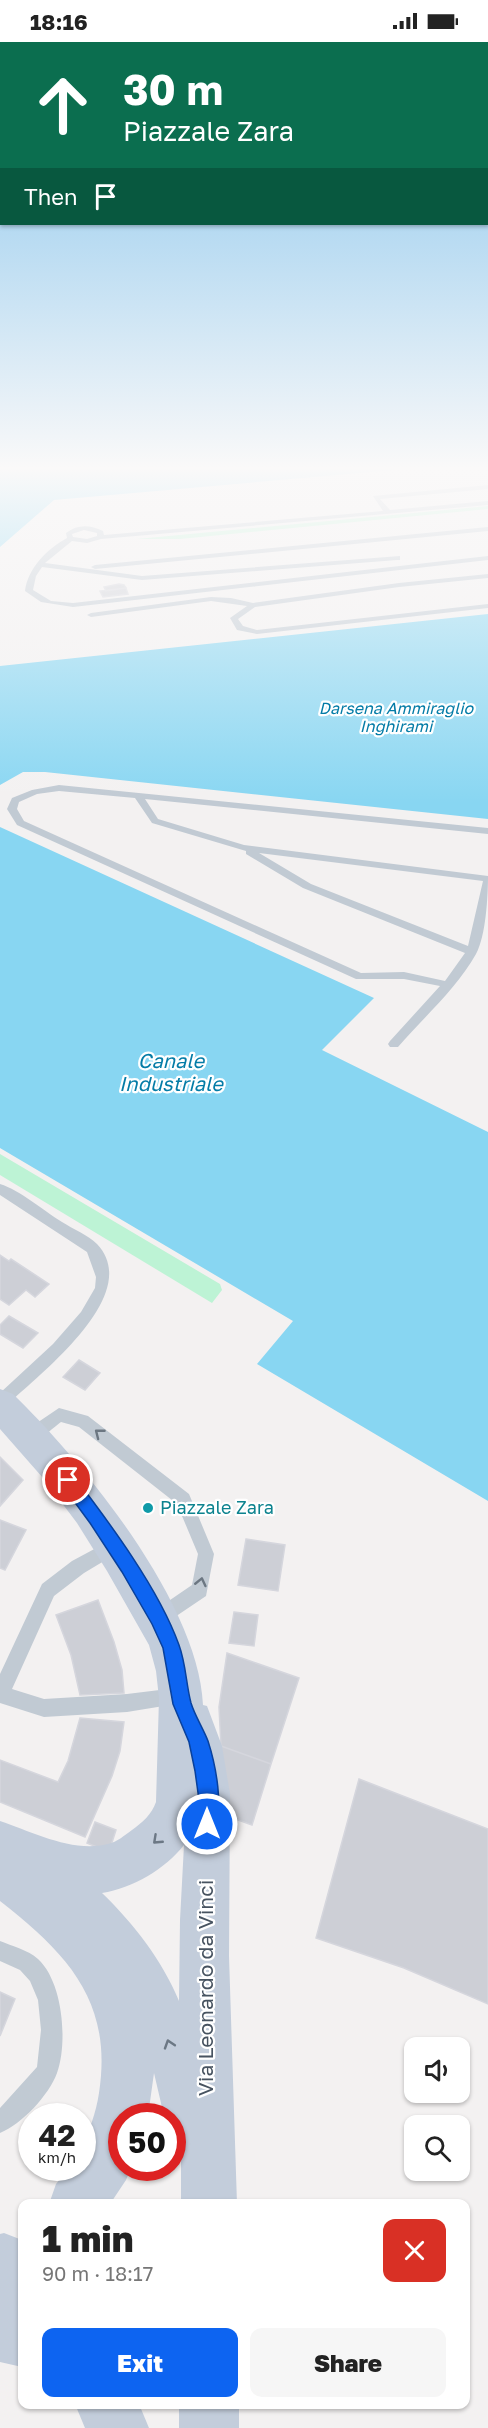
<!DOCTYPE html>
<meta charset="utf-8">
<style>
:root{--surface:#fff;--page:#f6f6f6;--text:#222;--muted:#767676;--accent:#0d64f1}
body{margin:0;font-family:"Golos Text",sans-serif;background:var(--page);color:var(--text);height:100vh;display:flex;flex-direction:column;font-size:22px;white-space:nowrap}
*{box-sizing:border-box;margin:0}
p{font-size:20px;color:var(--muted)}
.icon{flex:none;width:33px;height:33px;fill:none;stroke:currentColor;stroke-width:2;stroke-linecap:round;stroke-linejoin:round}
.map{position:relative;flex:1;overflow:hidden}
.panel{position:absolute;left:18px;top:2157px;width:452px;height:210px;display:flex;flex-direction:column;background:var(--surface);border-radius:12px;box-shadow:0 2px 4px #0004}
.panel>*{flex:none}
.hud{position:absolute;left:0px;top:0px;width:489px;height:183px;box-shadow:0 2px 4px #0004;background:#0b6e4f;color:#fff;overflow:hidden}
.fabs{position:absolute;left:404px;top:1995px;display:grid;gap:12px}
.fabs a{display:grid;place-items:center;width:66px;height:66px;border-radius:12px;background:var(--surface);box-shadow:0 2px 4px #0004;font-size:30px}
.speed{position:absolute;left:18px;top:2061px;display:flex;gap:12px;font-size:30px;font-weight:700;text-align:center}
.speed>*{display:grid;place-content:center;width:78px;height:78px;border-radius:50%;background:var(--surface);box-shadow:0 2px 4px #0004;line-height:1}
.speed small{font-size:15px;font-weight:400}
.speed .limit{border:9px solid #d22;background:#fff;color:#111}
.pin{position:absolute;display:grid;place-items:center;width:51px;height:51px;color:#fff;margin:-26px;border:3px solid #fff;border-radius:50%;box-shadow:0 2px 6px #0007}
.me{position:absolute;width:66px;margin:-33px;rotate:0deg;stroke-linejoin:round;filter:drop-shadow(0 0 4px #0008)}
.turn{display:flex;align-items:center;gap:21px;height:126px;padding:0 24px;font-size:27px}
.turn .icon{width:78px;height:78px;stroke-width:2.5}
.turn b{display:block;font-size:42px;line-height:51px}
.then{display:flex;align-items:center;height:57px;padding:0 24px;background:#0003;gap:12px;font-size:22px}
.round{display:grid;place-items:center;flex:none;width:63px;height:63px;border-radius:12px;background:var(--page)}
.headline{display:flex;align-items:center;justify-content:space-between;height:102px;padding:0 24px}
h1{font-size:36px;font-weight:800;line-height:45px}
.button{display:flex;gap:12px;margin-top:auto;padding:12px 24px}
.button a{flex:1;height:69px;border-radius:12px;background:var(--accent);color:#fff;font-size:24px;font-weight:800;line-height:69px;text-align:center}
.button a+a{background:var(--page);color:var(--text)}
.status{display:flex;justify-content:space-between;align-items:center;height:42px;padding:0 30px;background:var(--surface);direction:ltr}
.status svg{height:16px;fill:currentColor}
.map>svg:first-child{display:block}
</style>
<div class="status"><b>18:16</b><svg viewBox="0 0 49 12"><path d="M0 12V9h3v3zM5 12V6h3v6zM10 12V3h3v9zM15 12V0h3v12zM26 1h20v11H26zM47 4h2v5h-2z"/></svg></div>
<div class="map">
<svg width="488" height="2386" viewBox="0 0 488 2386">
<rect width="100%" height="100%" fill="#f3f1f1"/>
<path fill="#bdf3d5" d="M488,464V467L180,497H137Z
M0,1112L220,1242L222,1248L212,1261L0,1133Z"/>
<path fill="#88d6f2" d="M0,427H405L54,458L0,505Z
M488,572V777L45,730H23L0,743V624Z
M0,785L374,956L322,1008L488,1090V1459L257,1322L293,1279L0,1106Z"/>
<path fill="#cdcfd6" stroke="#d5d6dd" stroke-width="1.5" d="M119,542L124,543L126,546L106,549L104,545Z
M126,546L128,552L103,555L100,549Z
M0,1213L9,1219L11,1217L49,1242L35,1255L26,1248L9,1263L0,1257Z
M9,1274L38,1291L23,1306L0,1292V1283Z
M79,1318L100,1331L85,1348L63,1335Z
M0,1415L23,1438L0,1464Z
M0,1478L26,1488L5,1528L0,1526Z
M246,1497L285,1503L278,1549L238,1543Z
M98,1558L114,1600L122,1628L124,1651L80,1653L71,1613L56,1573Z
M234,1570L258,1573L254,1604L229,1601Z
M227,1611L299,1636L271,1722L221,1704L219,1665Z
M80,1676L124,1680L120,1709L112,1734L85,1795L0,1760V1718L58,1740L68,1719Z
M221,1704L271,1722L252,1783L224,1773Z
M359,1737L488,1787V1962L404,1926L316,1896Z
M95,1780L116,1788L109,1810L87,1801Z
M0,1950L15,1957L0,1994Z"/>
<g fill="none" stroke-linecap="round" stroke-linejoin="round">
<path fill="#c1cad3" fill-rule="evenodd" d="M488,443V447L380,457L390,468L488,459V463L101,497L87,501L72,499L45,521L142,534L400,514V518H397L142,538L42,525L36,534L33,548L51,559L73,561L488,514V518L73,565L41,560L25,549C28,526 47,507 67,496L66,491C78,482 90,483 103,489L104,493L383,469L373,454ZM84,488L97,491V494L87,497L73,495L72,492Z
M488,485V489L95,527L91,525L95,523Z
M488,532V536L399,545L255,565L238,577L243,584L257,588L488,562V566L257,592L237,588L230,576L247,564L211,559L91,575L87,573L91,571L211,555L231,556L253,561L399,541Z
M59,743L488,786V792L145,757L158,777L244,803L488,834C488,854 486,894 476,912C457,946 424,975 398,1005H390L388,1002L390,999L440,944L404,937H356L17,783L7,767L12,756L32,748ZM59,749L135,756L152,781L246,809V812L303,846L465,911L445,939L404,930L361,931L24,779L17,767L19,760L37,752ZM259,811L483,839L468,904L311,842Z
M0,1142C20,1148 44,1169 62,1180C73,1187 88,1193 97,1202C145,1253 38,1333 5,1365L0,1366V1351L53,1302L81,1270L95,1246L96,1235L87,1210L0,1153Z
M59,1366L88,1374L189,1452L214,1512L206,1554L166,1581L160,1583L154,1581L151,1575L154,1569L192,1543L198,1512L177,1462L79,1385L61,1380C51,1387 37,1403 25,1399L22,1394L25,1389Z
M113,1497L119,1500L121,1505L119,1510L84,1531L54,1554L12,1647L44,1657L127,1652L176,1646L182,1649L185,1655L182,1661L127,1670L44,1675L0,1661V1632L42,1542L72,1519Z
M0,1899C12,1904 28,1908 38,1917C63,1940 68,2000 57,2031C49,2053 22,2082 0,2091V2066L37,2025L41,1988L38,1958L30,1939L20,1928L0,1919Z"/>
<path fill="#c3cddb" fill-rule="evenodd" d="M0,1347L13,1352C84,1421 199,1562 203,1663L207,1664L222,1704L230,1752L229,1914L237,2162H181V2115L175,2113L172,2107V2074H164L154,2031L148,2074H122V2126H131L126,2138L110,2162H49L56,2142L69,2126H82C82,2120 81,2112 82,2107C89,2087 96,2072 99,2051C113,1960 68,1912 0,1859V1779C33,1790 72,1811 108,1802C117,1800 125,1793 132,1788C142,1781 152,1772 156,1760L159,1656L156,1629L149,1603L107,1529L77,1481L43,1436L0,1387ZM184,1803L180,1878L179,1959C162,1918 134,1882 102,1851C133,1846 165,1827 184,1803Z
M4,2191L22,2198V2325L0,2320V2192Z
M75,2362H139L149,2386H85Z
M179,2362H239V2386H179Z"/>
</g>
<defs><path id="oneway-chevron" d="M-2-3.5L2.5 0L-2 3.5" fill="none" stroke-width="1.6" stroke-linecap="round" stroke-linejoin="round" transform="scale(1.5)"/></defs>
<g stroke="#6c7782">
<use href="#oneway-chevron" transform="translate(99 1391) rotate(-142)"/>
<use href="#oneway-chevron" transform="translate(201 1540) rotate(-77)"/>
</g>
<g stroke="#6c7885">
<use href="#oneway-chevron" transform="translate(157 1798) rotate(137)"/>
<use href="#oneway-chevron" transform="translate(169 2002) rotate(-108)"/>
</g>
<linearGradient id="sky" x2="0" y2="1"><stop stop-color="#81c2ec"/><stop offset="0.56" stop-color="#faf9f9"/><stop offset="1" stop-color="#faf9f9" stop-opacity="0"/></linearGradient>
<rect width="488" height="761" fill="url(#sky)"/>
<path fill="#0d64f1" stroke="#08419d" stroke-width="1.5" d="M68,1431L73,1433C109,1480 159,1547 179,1603C186,1622 186,1642 191,1661C195,1674 203,1686 208,1699C216,1724 224,1765 214,1789L207,1792L200,1789L198,1782L199,1758L195,1729L189,1700L173,1662L163,1606L152,1582L122,1530L90,1481L62,1443L60,1438L62,1433Z"/>
<circle fill="#0f9aa8" stroke="#fff" stroke-width="2" cx="148" cy="1466" r="6"/>
<g text-anchor="middle" stroke-width="4.5" stroke-linejoin="round" paint-order="stroke">
<g font-size="16" font-style="italic" fill="#047ca7" stroke="#fff">
<text x="396" y="672">Darsena Ammiraglio<tspan x="396" dy="18">Inghirami</tspan></text>
</g>
<g font-size="18" fill="#0d838f" stroke="#fff" text-anchor="start">
<text x="160" y="1472">Piazzale Zara</text>
</g>
<g font-size="20" font-style="italic" fill="#047ca7" stroke="#fff">
<text x="171" y="1026">Canale<tspan x="171" dy="23">Industriale</tspan></text>
</g>
<g font-size="21" fill="#475360" stroke="#fff">
<text transform="translate(206 1946) rotate(-90)" y="7">Via Leonardo da Vinci</text>
</g>
</g>
</svg>
<div class="fabs">
<a><svg class="icon" aria-label="sound" viewBox="0 0 24 24"><path d="M4 9h4l5-4v14l-5-4H4zM17 9q2 3 0 6"/></svg></a>
<a><svg class="icon" aria-label="search" viewBox="0 0 24 24"><circle cx="10" cy="10" r="6"/><path d="M15 15l6 6"/></svg></a>
</div>
<div class="speed"><div>42<small>km/h</small></div><div class="limit">50</div></div>
<div class="pin" style="left:68px;top:1438px;background:#d93025"><svg class="icon" aria-label="arrive" viewBox="0 0 24 24"><path d="M6 21V4h12l-3 4 3 4H6"/></svg></div>
<svg class="me" style="left:207px;top:1782px" viewBox="-20 -20 40 40"><circle r="17" fill="#0d64f1" stroke="#fff" stroke-width="3"/><path d="M0-11L8 9 0 5-8 9z" fill="#fff"/></svg>
<div class="hud">
<div class="turn"><svg class="icon" aria-label="ahead" viewBox="0 0 24 24"><path d="M12 20V5M6 11l6-6 6 6"/></svg><div><b>30 m</b>Piazzale Zara</div></div>
<div class="then">Then<svg class="icon" aria-label="arrive" viewBox="0 0 24 24"><path d="M6 21V4h12l-3 4 3 4H6"/></svg></div>
</div>
<section class="panel">
<div class="headline"><div><h1>1 min</h1><p>90 m · 18:17</p></div><a class="round" style="background:#d93025;color:#fff"><svg class="icon" aria-label="close" viewBox="0 0 24 24"><path d="M6 6l12 12M18 6L6 18"/></svg></a></div>
<div class="button"><a>Exit</a><a>Share</a></div>
</section>
</div>
